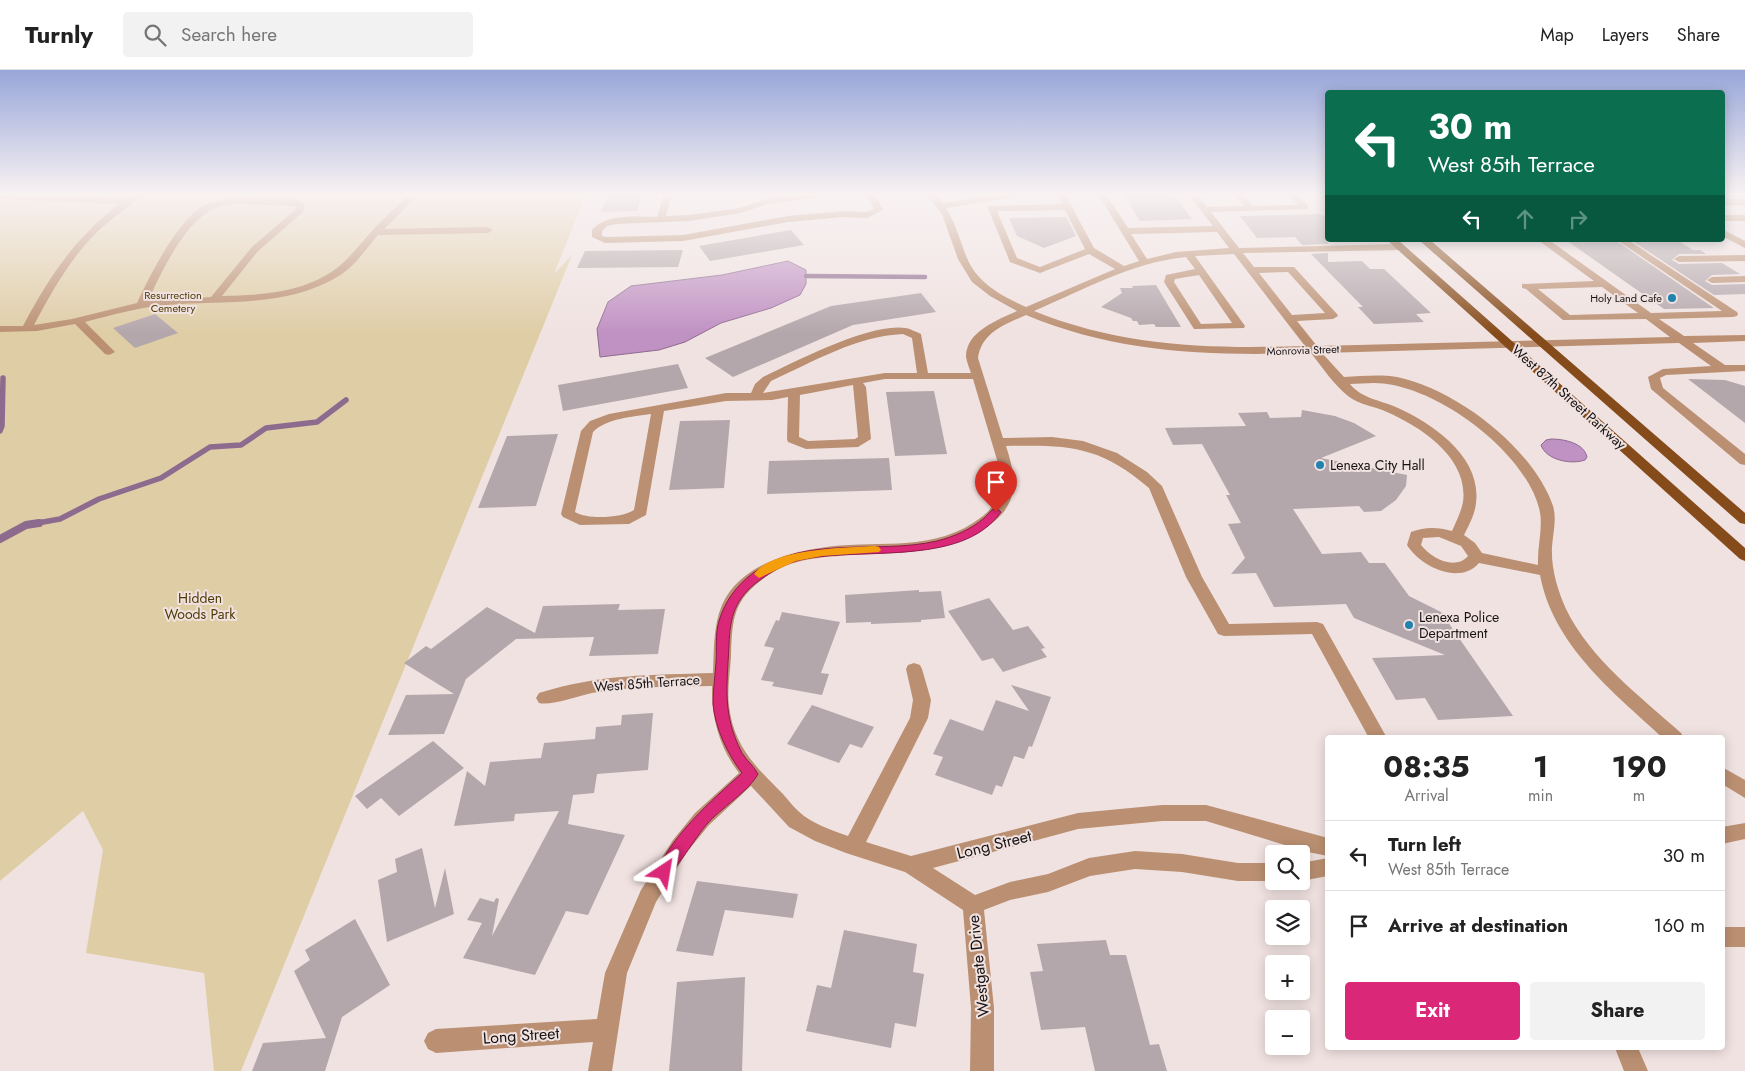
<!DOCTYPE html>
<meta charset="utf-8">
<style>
:root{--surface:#fff;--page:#f2f2f2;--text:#222;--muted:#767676;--line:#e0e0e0;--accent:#db2777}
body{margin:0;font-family:Jost,sans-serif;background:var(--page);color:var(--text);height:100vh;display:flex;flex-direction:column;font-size:19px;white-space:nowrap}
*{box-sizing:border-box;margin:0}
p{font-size:16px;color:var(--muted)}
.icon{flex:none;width:28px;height:28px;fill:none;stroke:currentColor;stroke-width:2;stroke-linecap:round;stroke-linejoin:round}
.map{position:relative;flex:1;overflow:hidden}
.side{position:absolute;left:1325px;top:665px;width:400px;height:315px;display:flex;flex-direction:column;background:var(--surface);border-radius:5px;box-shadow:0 2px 12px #0003}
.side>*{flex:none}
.hud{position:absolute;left:1325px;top:20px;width:400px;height:152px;border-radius:5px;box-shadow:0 2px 12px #0003;background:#0b6e4f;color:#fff;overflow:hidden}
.controls{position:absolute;left:1265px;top:775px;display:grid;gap:10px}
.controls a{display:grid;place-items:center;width:45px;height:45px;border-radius:5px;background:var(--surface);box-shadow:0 2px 12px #0003;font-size:25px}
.pin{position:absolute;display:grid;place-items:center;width:42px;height:42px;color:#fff;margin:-51px -21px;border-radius:50% 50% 50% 0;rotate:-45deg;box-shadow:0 0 5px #0007}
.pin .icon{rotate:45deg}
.me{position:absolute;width:55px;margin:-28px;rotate:33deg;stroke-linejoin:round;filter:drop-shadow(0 0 4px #0008)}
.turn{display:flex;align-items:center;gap:18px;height:105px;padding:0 20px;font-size:22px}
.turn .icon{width:65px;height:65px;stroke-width:2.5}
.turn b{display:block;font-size:35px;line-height:42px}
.lanes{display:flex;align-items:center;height:48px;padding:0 20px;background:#0003;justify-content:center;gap:25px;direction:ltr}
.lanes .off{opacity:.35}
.eta{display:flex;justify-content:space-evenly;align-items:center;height:85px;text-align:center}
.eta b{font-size:30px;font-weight:700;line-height:35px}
.button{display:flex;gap:10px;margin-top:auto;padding:10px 20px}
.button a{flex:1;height:58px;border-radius:5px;background:var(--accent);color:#fff;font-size:20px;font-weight:700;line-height:58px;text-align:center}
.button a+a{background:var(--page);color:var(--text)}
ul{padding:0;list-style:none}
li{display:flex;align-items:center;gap:15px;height:70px;padding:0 20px;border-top:1px solid var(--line)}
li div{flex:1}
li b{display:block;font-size:19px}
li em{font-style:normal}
header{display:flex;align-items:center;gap:30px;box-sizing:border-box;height:70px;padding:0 25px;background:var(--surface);border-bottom:1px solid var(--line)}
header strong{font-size:24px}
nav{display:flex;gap:28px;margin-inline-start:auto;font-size:18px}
.search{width:350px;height:45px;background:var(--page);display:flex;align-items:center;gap:12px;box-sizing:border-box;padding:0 18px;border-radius:5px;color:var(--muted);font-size:19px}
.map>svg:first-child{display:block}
</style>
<header>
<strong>Turnly</strong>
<div class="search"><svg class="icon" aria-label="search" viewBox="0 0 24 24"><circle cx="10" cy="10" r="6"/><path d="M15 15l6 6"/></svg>Search here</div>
<nav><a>Map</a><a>Layers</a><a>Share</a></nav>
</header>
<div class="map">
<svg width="1745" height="1001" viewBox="0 0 1745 1001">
<rect width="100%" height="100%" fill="#f0e2e1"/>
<path fill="#dfcda6" d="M0,124H586L554,204L572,185L241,1001H214L204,903L86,883L103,780L83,741L0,811Z"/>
<path fill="#c091c3" stroke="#8d6b8e" d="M788,191L806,200V214L800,225L771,238L721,253L685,272L659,280L600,287L597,259L608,232L631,216L722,205Z
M1551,369C1564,369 1584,373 1587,387L1585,390C1571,395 1546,390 1541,375L1546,370Z"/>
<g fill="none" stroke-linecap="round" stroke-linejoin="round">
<path stroke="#8d6b8e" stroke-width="4.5" d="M806,206L925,207"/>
<path stroke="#8d6b8e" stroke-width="5.5" d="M0,361L2,356L3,308
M32,454L60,449L99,429L161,408L210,377L241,375L266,358L317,352L346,330"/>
<path stroke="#8d6b8e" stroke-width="8" d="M0,469L26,455L39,453"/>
</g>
<path fill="#b4a7ac" d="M608,124H642L637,141L601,142Z
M1123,124H1173L1192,149L1140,151Z
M1319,144L1328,147V174L1302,175L1295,167L1257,168L1240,146Z
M1066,147L1076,166L1044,178L1017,166L1009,148Z
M791,160L804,175L710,191L699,176Z
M1566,170H1615L1714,238L1664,239Z
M1631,170H1677L1693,180H1700L1706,184H1679L1672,190L1679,194L1722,193L1740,204L1712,205L1705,211L1712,215L1745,214V224L1714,225Z
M683,180L678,197L577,198L585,181Z
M1328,183V192L1362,191L1370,199H1384L1431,243L1416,244L1424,252L1374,254L1358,237H1363L1311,184Z
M1156,215L1181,257H1156L1154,254L1139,255L1137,251H1133L1131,248L1101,237L1122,223L1120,218H1133L1132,216Z
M921,223L936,242L853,255L733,307L705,288L831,236Z
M155,244L178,263L135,278L113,258Z
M678,294L688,318L563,341L558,315Z
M1688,309L1725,310L1745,316V353Z
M934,321L947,384L895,386L886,322Z
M1302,340L1335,346L1354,353L1376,366L1321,388L1407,405L1406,416L1396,430L1381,441L1364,442L1359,436L1293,439L1322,484L1361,482L1369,493H1385L1409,526L1441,542L1513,646L1438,650L1425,628L1396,630L1372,588L1445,585L1354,548L1346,534L1274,537L1256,503L1231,504L1245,488L1228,454L1241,453L1226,425H1230L1202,374L1173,375L1165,358L1246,356L1238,343L1267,342L1270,348L1301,347Z
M730,350L724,418L669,420L680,351Z
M558,364L536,436L478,438L507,366Z
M889,388L892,420L767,424L769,391Z
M919,520V522L941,521L945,548L921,550V552L871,554V552L846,553L845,525Z
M989,528L1013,560L1028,556L1045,578L1041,579L1047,587L1003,602L993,588L982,591L948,541Z
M620,534L618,540L665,539L658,584L589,586L594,567L516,569L466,609L444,664L388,665L406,625L454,624L404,593L426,576L431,579L487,537L535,563L543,536Z
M782,542L840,552L821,603L829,604L822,625L772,616L774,612L761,610L774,578L764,576L776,550L779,551Z
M1011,615L1051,627L1032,677L1029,676L1024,689L1014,686L1002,717L996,715L992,725L935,705L943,687L933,684L950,649L983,661L996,630L1029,641Z
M812,635L874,657L862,678L850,674L839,693L787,674Z
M653,643L648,700L597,704L594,723L573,725L568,754L625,765L588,845L566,841L535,905L463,888L482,853L467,850L480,828L494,832L496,828L499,829L492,866L559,741L515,744L514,751L454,756L467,701L485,716L490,692L541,688L544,673L595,669L596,657L621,655L622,645Z
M433,671L464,698L399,746L381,728L367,739L355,726Z
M422,778L435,838L445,798L454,844L387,872L378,810L397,802L395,789Z
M697,811L798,824L793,848L725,840L713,886L676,881Z
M355,849L390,915L342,947L325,1001H252L263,973L326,968L294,901L310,890L305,880Z
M844,860L917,874L913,902L924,904L916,957L895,953L891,978L806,961L817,915L831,918Z
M1106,870L1110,885H1126L1150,975L1159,974L1167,1001H1095L1085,957L1041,960L1030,902L1043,901L1037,874Z
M745,907L742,1001H669L677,912Z"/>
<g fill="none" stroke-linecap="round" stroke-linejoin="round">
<path fill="#bb9072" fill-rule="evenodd" d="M0,124L125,129L132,124H142C129,138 111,148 97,162C70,189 52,221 34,255L72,249L137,233C150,205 179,147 207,134C224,127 246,128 264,129C276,129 296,126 305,134L303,142L258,181L222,226C261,225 304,223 337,198C350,188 360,174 371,162C383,149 397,136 410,124H419L384,159L488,157L493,160L488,163L378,165C366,179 355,196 339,206C286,238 225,230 167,235C139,237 112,245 85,252L115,282L109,285L105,284L75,254L37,261L0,262V256H23C49,207 74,169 119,134L0,129ZM240,134L296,136V139L252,177L211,227L148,231C161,203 184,153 213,139C221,135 231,134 240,134Z
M664,124H672L666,146L689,145L740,138L766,129L803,124H826L822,127L767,134L741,143L689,151L616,154L607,156L602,161V166L606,167L683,165L788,146L843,141L866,142L874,139L867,124H875L883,140L867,148L843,147L788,152L683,171L605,173L592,167V160C607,143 637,147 657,147Z
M926,124H935L943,133L1000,124H1021L1017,127L946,138C956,154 960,171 967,188C978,214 1002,226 1026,237L1115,199L1089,184L1040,203L1010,192L988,138L989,136L1062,134L1057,124H1065L1094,178L1124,196L1139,191L1098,124H1106L1128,158L1213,156L1188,124H1197L1207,137L1244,136L1234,124H1243L1253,136L1298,135L1288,124H1297L1308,135V139L1211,142L1239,178L1399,174L1404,177L1399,180L1243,183L1254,197H1294L1337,244L1338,246L1333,249L1297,251L1317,276L1670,267L1646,249L1563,250L1526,219L1522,218V214L1594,211L1538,170H1549L1651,243L1722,241L1617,170H1628L1737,242L1738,244L1737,246L1733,247L1659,249L1684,266L1745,265V271L1693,273L1725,295H1745V301L1666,305L1660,308L1663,318L1745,384V395L1740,394L1651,319L1648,307L1663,299L1711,296L1679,273L1322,283L1344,307C1362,306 1380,304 1397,307C1456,319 1533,378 1553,436C1557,449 1553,463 1552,477C1551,498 1557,519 1566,539C1591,590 1640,626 1681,663L1684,668H1663C1613,622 1553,575 1540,505L1479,493C1459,516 1420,496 1407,475L1411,462C1425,457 1437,457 1452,461C1456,452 1461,442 1463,432C1469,388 1421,357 1387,342C1375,336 1359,335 1348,326C1334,315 1322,297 1311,283C1211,286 1119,284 1026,245C1004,255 982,262 978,288L1003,368L1052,367L1083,371L1117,383L1147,402L1162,416L1202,507L1229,554L1317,552L1323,554L1387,668H1369L1312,564L1224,566L1218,564L1186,507L1149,418C1099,375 1068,375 1006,376C1017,410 1020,436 985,458C945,484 898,483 851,485C824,487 794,488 770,504C734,528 732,545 731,587C730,603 727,620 729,636C734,677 756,697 783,724C789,731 796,740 804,746C817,755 833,761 848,766L910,648L913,630L906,599L908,595L914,593L920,595L922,599L931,630L928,648L866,772L911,786L1078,743L1162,735H1206L1328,768V786L1308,782L1206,751H1162L1078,759L933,798L975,825L1010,812L1048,804L1089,788L1135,781L1182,784L1238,793H1274V811H1238L1182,802L1135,799L1090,806L1048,822L1010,830L984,840L994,938V1001H970L971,938L963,840L905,802L846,783L815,771L789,757L751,716L709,755L687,782L656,832L627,903L612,1001H588L593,972L436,983L428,979L424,971L428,963L436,959L597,949L605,903L641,820L673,770L695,743L739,703C720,679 711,647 712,616C672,617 631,616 592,623C578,626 551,636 539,633L536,628L539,623C599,604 652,605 713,603C714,581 713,556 722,535C738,498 784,483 820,478C872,469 926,483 973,453C995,439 1002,426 1000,400L973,309H885L863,313L866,317L871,369L858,377L806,379L788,372L787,369L788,327L772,330L726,331L664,341L646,445L629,454L580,455L563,447L561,444L581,361L590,351L609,344L726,323H751L755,314L763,307C796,291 871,252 906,258C911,259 916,262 921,264L928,303H971C969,298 967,292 966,287C966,261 998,250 1017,241L990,226L972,212L958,189L942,144ZM1065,140L1085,179L1040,197L1017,188L997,141ZM1217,162L1229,178L1176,182L1147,189L1131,164ZM1234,184L1305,276C1211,279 1123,277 1034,241C1083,220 1133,192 1186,187L1195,199L1166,205L1164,212L1194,259L1244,258L1245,256L1195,186ZM1288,202L1325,243L1292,245L1259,203ZM1199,205L1232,253L1201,254L1174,212L1175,209ZM1602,217L1638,243L1570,245L1538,219ZM903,264L912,268L917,303H885L763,323L771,311C813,292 856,266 903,264ZM1374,313C1433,313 1524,380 1539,438C1544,456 1537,476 1538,495L1482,483L1475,473L1464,465C1469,455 1475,444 1476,433C1482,387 1433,354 1398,338C1381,330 1362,329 1350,314ZM853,315L858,367L855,369L808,371L799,367L800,325ZM651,344L634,440C622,448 588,450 575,442L593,362C607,348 632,347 651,344ZM1439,467L1461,476L1468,486C1455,501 1431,488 1421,475L1423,468Z
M1722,129H1745V135H1722Z
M1722,145H1745V151H1722Z
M1722,159L1745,171V178L1722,166Z
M1745,185V191L1679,192L1674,189L1679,186Z
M1745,206V212L1712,213L1707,210L1712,207Z
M1722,697L1745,710V728L1722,714Z
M1745,753V769L1722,774V757Z
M1328,788V806L1301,811V793Z
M1722,857H1745V877H1722Z
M1615,978H1638L1648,1001H1624Z"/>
<path fill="#864b1a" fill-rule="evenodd" d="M1387,170H1398L1745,478V491L1740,489Z
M1419,170H1430L1745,443V454L1740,453Z"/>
</g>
<linearGradient id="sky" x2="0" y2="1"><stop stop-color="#98a6d9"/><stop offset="0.47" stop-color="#f8f2f2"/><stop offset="1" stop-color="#f8f2f2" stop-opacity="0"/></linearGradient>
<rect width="1745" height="264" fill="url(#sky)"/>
<path fill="#db2777" stroke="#8e194d" d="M996,438L1001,442C961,499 856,475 796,491C783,495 771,502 760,510C735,528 730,546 729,575C727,617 722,644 742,683C746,690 754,696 758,704C750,720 720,739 707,754C698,764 672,806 664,809L658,806L656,802C675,762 710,732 742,703C728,685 715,658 713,634C713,621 715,606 716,593C717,580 715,564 719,551C725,531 736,516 753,503C807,464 876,485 937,471C953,467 972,459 984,448C989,444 990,440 996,438Z"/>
<path fill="#f59e0b" d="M875,476L879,477L881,480L879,482L822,486L796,491L759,508L754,504C772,478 846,478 875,476Z"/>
<g fill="#2182ae" stroke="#f0e2e1" stroke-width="2">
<circle cx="1672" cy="228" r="5"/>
<circle cx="1320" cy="395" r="5"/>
<circle cx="1409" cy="555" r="5"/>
</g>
<g text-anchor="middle" stroke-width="4" stroke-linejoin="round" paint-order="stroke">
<g font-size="11" fill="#4e3a03" stroke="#f0e2e1">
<text x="173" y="229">Resurrection<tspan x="173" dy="13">Cemetery</tspan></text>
</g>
<g font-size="11" fill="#171212" stroke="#f0e2e1" text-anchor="end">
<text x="1662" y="232">Holy Land Cafe</text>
</g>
<g font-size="11" fill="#171212" stroke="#f0e2e1">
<text transform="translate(1303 280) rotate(-2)" y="4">Monrovia Street</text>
</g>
<g font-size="14" fill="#171212" stroke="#f0e2e1">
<text transform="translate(1569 327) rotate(42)" y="5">West 87th Street Parkway</text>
<text transform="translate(647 613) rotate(-4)" y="5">West 85th Terrace</text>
</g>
<g font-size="14" fill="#171212" stroke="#f0e2e1" text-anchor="start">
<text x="1330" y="400">Lenexa City Hall</text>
<text x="1419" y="552">Lenexa Police<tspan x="1419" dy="16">Department</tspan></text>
</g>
<g font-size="14" fill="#4e3a03" stroke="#f0e2e1">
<text x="200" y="533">Hidden<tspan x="200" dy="16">Woods Park</tspan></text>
</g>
<g font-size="16" fill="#171212" stroke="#f0e2e1">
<text transform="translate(994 774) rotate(-14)" y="6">Long Street</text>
<text transform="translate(978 896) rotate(-96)" y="6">Westgate Drive</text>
<text transform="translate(521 965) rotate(-4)" y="6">Long Street</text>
</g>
</g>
</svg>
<div class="controls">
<a><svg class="icon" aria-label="search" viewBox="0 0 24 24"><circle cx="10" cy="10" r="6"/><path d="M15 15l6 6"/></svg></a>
<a><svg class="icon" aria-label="layers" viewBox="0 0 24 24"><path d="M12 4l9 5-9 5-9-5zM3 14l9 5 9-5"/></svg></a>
<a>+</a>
<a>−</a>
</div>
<div class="pin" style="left:996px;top:442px;background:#d93025"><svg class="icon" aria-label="arrive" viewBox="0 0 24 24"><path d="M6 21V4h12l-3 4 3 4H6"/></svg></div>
<svg class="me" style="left:664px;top:802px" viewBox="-20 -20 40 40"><path d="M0-17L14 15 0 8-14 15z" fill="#db2777" stroke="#fff" stroke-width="4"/></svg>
<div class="hud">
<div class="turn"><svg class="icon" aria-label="left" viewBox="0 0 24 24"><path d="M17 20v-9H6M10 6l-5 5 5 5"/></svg><div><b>30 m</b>West 85th Terrace</div></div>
<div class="lanes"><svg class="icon" aria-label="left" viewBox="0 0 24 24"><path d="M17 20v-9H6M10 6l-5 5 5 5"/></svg><svg class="icon off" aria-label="ahead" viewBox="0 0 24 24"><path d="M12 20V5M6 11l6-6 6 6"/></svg><svg class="icon off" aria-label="right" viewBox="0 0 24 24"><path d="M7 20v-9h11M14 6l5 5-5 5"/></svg></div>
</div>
<section class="side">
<div class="eta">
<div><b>08:35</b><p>Arrival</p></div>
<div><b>1</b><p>min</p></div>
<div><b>190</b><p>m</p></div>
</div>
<ul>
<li><svg class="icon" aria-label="left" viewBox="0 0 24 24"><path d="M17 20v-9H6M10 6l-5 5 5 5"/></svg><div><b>Turn left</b><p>West 85th Terrace</p></div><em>30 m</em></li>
<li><svg class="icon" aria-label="arrive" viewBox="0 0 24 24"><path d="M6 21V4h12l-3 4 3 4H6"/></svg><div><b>Arrive at destination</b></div><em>160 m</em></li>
</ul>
<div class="button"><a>Exit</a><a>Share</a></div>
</section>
</div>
